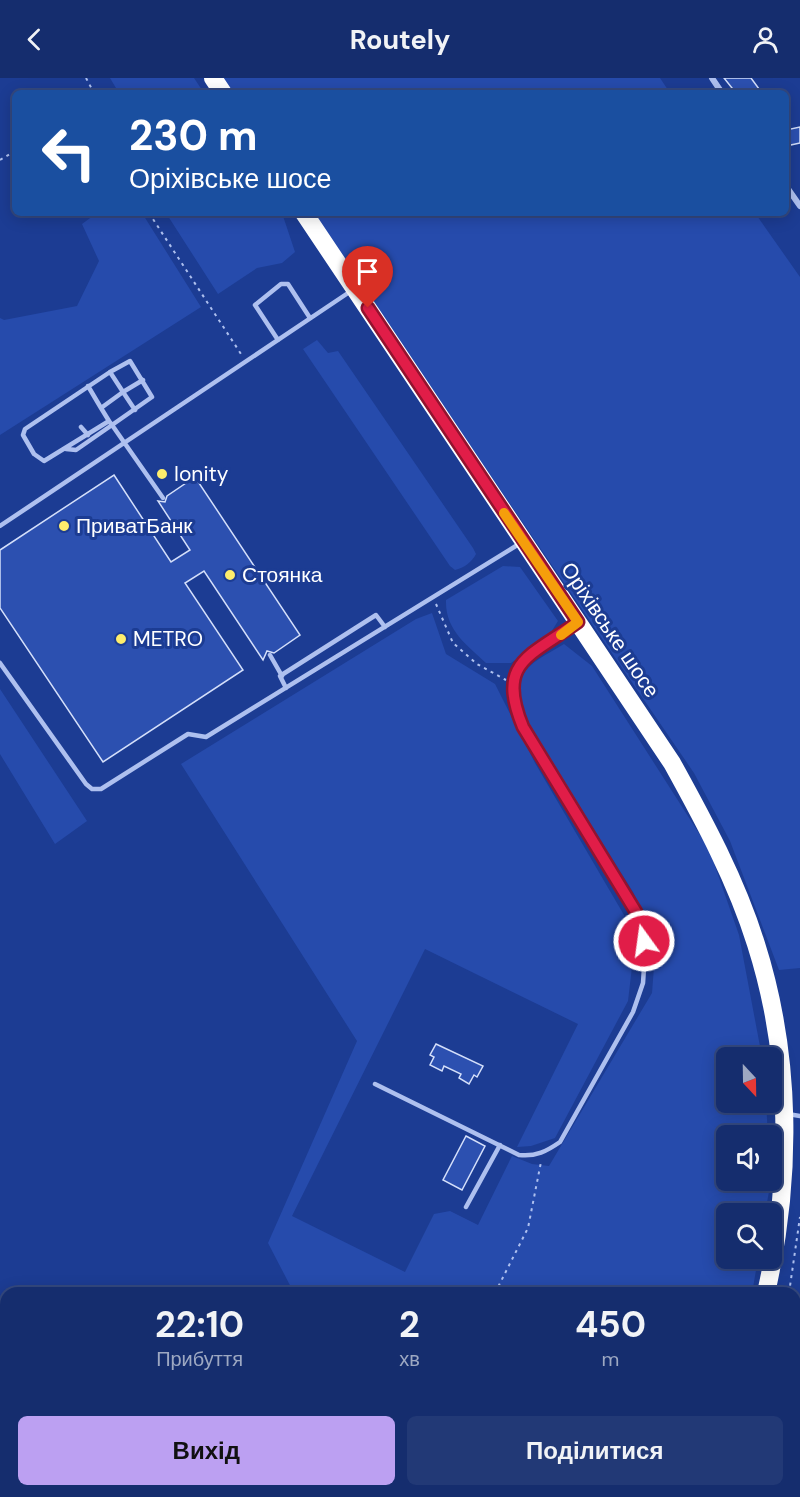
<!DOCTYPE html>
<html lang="uk">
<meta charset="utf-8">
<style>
:root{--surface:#152d6e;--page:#223976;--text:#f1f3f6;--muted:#9da8c2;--line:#344981;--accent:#bca0f2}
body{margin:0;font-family:"DM Sans",sans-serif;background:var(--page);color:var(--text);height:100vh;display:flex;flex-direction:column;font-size:22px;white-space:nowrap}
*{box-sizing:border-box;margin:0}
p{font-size:20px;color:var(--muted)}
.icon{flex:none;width:33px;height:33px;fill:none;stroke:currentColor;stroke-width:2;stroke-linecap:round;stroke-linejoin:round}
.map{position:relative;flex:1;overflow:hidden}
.panel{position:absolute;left:0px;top:1209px;width:801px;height:210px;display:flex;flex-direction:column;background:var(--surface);border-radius:18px 18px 0 0;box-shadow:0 3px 15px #0003,0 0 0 2px var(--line)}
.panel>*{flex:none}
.banner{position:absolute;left:12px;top:12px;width:777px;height:126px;border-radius:9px;box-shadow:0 3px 15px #0003,0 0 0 2px var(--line);background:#1a4fa0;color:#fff;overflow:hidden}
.needle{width:39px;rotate:158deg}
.controls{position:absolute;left:716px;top:969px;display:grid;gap:12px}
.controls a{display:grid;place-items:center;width:66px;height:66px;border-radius:9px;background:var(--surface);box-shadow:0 3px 15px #0003,0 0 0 2px var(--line);font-size:30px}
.pin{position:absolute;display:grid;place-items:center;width:51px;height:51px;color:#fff;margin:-62px -26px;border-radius:50% 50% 50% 0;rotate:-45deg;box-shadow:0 0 6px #0007}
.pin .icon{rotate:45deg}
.me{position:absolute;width:66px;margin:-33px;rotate:346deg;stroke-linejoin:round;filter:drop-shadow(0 0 4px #0008)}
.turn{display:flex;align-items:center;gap:21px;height:126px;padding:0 18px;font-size:27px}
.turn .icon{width:78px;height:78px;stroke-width:2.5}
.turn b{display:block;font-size:42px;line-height:51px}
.eta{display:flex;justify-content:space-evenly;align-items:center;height:102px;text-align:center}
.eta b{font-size:36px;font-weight:700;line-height:42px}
.primary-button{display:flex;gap:12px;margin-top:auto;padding:12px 18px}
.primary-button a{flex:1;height:69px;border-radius:9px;background:var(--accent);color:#111;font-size:24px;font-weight:700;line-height:69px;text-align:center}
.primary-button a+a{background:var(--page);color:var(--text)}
header{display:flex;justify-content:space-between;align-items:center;height:78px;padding:0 18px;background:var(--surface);font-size:27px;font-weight:700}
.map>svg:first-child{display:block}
</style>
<header><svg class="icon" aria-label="back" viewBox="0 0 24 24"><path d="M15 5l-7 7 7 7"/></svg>Routely<svg class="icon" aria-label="person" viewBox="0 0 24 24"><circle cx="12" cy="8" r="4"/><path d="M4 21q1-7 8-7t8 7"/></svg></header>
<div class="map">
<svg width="800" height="1419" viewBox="0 0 800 1419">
<rect width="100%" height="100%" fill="#1c3c93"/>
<path fill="#264bac" d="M110,0H194L204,15H119Z
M219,0H660L670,15H230Z
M97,135H142L201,229L0,357V240L4,242L77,228L99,183L82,146Z
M166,135H282L295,174L282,185L257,190L218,216Z
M311,135H755L800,199V890L779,892L730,763L694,695Z
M317,262L328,275L338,273L473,470L476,476C472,484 464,490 455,492L450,488L303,271Z
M503,488L520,489L558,543L548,559L511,585H486C467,567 445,552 446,522Z
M432,535L446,576L495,606L535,685L631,849L633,880L628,923L555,1060L531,1068L517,1069L578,946L425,871L292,1138L405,1194L434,1136L450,1133L478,1147L512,1078L532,1086L549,1088L652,915L656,863L633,814L523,638C514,590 526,589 564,566L592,588L709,771L739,857L762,979L726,980V1024L766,1025L768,1057L726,1058V1102L771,1103L765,1135L726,1136V1180L758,1181L752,1215H294L268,1165L357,963L181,686L416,541Z
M0,611L87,743L55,766L0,676Z
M172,1413H383L380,1419H162Z
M531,1413H658L655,1419H533Z"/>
<path fill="#2c50b0" stroke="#d4dffa" stroke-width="1.5" d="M724,0H751L762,15H736Z
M800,49V65L786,68V52Z
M114,397L171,484L190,472L158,423L165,424L167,418L195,399L300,557L274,575L267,573L263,582L204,493L185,505L243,592L103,684L0,530V472Z
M436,966L483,988L477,999L474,997L469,1006L459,1000L461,996L444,988L442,993L430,987L434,979L430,977Z
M466,1058L485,1068L462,1112L443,1102Z"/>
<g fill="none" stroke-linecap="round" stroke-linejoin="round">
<path stroke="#aec0ef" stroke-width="2" stroke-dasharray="3 4.5" stroke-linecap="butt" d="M86,0L94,15
M0,82L15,73
M149,135L241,276
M436,526L453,565L477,586L506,602
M495,1215L528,1150L541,1084
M789,1215L800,1139
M525,1413L526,1419
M162,1419L172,1413"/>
<path stroke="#aec0ef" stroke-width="4.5" d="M278,262L255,227L281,206H288L310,240
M110,294L123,314L143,302
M88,308L101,330
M109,343L101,330L123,314L135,332
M112,347L109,343L44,383L34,376L23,357L25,351L110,294L130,283L152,319L112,347L163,420
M81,349L88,357
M66,371L76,372L112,347
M0,448L351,213
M270,577L282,598
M0,585L86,706L92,711H101L188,656L206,659L519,466
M286,610L280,598L376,537L385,549
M375,1006L519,1077C536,1079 547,1073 560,1064L633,934L643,905L645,875L636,834L523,649C497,586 527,581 573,547
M788,1036L800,1038
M466,1129L500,1067"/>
<path stroke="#aec0ef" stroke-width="6" d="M712,0L722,15
M786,108L800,128
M795,1225L800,1226"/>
<path stroke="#fff" stroke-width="18" d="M213,0L223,15
M304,135L672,685C704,743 736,802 756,866C792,979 792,1100 766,1215
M678,1419L682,1413"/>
</g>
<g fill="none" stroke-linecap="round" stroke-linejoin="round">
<defs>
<path id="route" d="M368,230L578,544C529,579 496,584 523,649L636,834L644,863"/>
</defs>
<use href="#route" stroke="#92132f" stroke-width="15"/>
<use href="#route" stroke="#e11d48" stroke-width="10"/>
<path stroke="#f59e0b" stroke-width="10" d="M504,435L578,544L561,557"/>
</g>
<g fill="#feed6c" stroke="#1c3c93" stroke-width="2">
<circle cx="162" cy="396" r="6"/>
<circle cx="64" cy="448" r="6"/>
<circle cx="230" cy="497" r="6"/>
<circle cx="121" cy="561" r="6"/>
</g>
<g text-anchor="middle" stroke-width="6" stroke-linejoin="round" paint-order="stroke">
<g font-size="21" fill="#fff" stroke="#1c3c93" text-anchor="start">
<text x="174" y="403">Ionity</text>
<text x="76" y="455">ПриватБанк</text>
<text x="242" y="504">Стоянка</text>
<text x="133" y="568">METRO</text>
</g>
<g font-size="21" fill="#fff" stroke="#1c3c93">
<text transform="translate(610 552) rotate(56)" y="7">Оріхівське шосе</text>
</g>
</g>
</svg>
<div class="controls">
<a><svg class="needle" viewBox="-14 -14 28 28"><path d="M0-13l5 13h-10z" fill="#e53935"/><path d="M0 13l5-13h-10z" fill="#9da8c2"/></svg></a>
<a><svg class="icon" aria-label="sound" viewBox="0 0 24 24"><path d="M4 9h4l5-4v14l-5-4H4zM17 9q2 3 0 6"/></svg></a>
<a><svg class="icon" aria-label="search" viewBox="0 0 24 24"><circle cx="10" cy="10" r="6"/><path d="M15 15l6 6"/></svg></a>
</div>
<div class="pin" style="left:368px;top:230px;background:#d93025"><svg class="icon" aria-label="arrive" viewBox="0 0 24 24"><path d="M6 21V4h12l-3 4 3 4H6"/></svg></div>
<svg class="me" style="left:644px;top:863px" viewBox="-20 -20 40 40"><circle r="17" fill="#e11d48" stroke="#fff" stroke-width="3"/><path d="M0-11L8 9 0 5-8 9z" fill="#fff"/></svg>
<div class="banner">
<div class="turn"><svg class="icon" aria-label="left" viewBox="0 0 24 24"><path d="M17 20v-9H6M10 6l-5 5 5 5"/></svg><div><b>230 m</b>Оріхівське шосе</div></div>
</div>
<section class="panel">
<div class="eta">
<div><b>22:10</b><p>Прибуття</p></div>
<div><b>2</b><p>хв</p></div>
<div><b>450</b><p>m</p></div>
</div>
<div class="primary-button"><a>Вихід</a><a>Поділитися</a></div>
</section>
</div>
